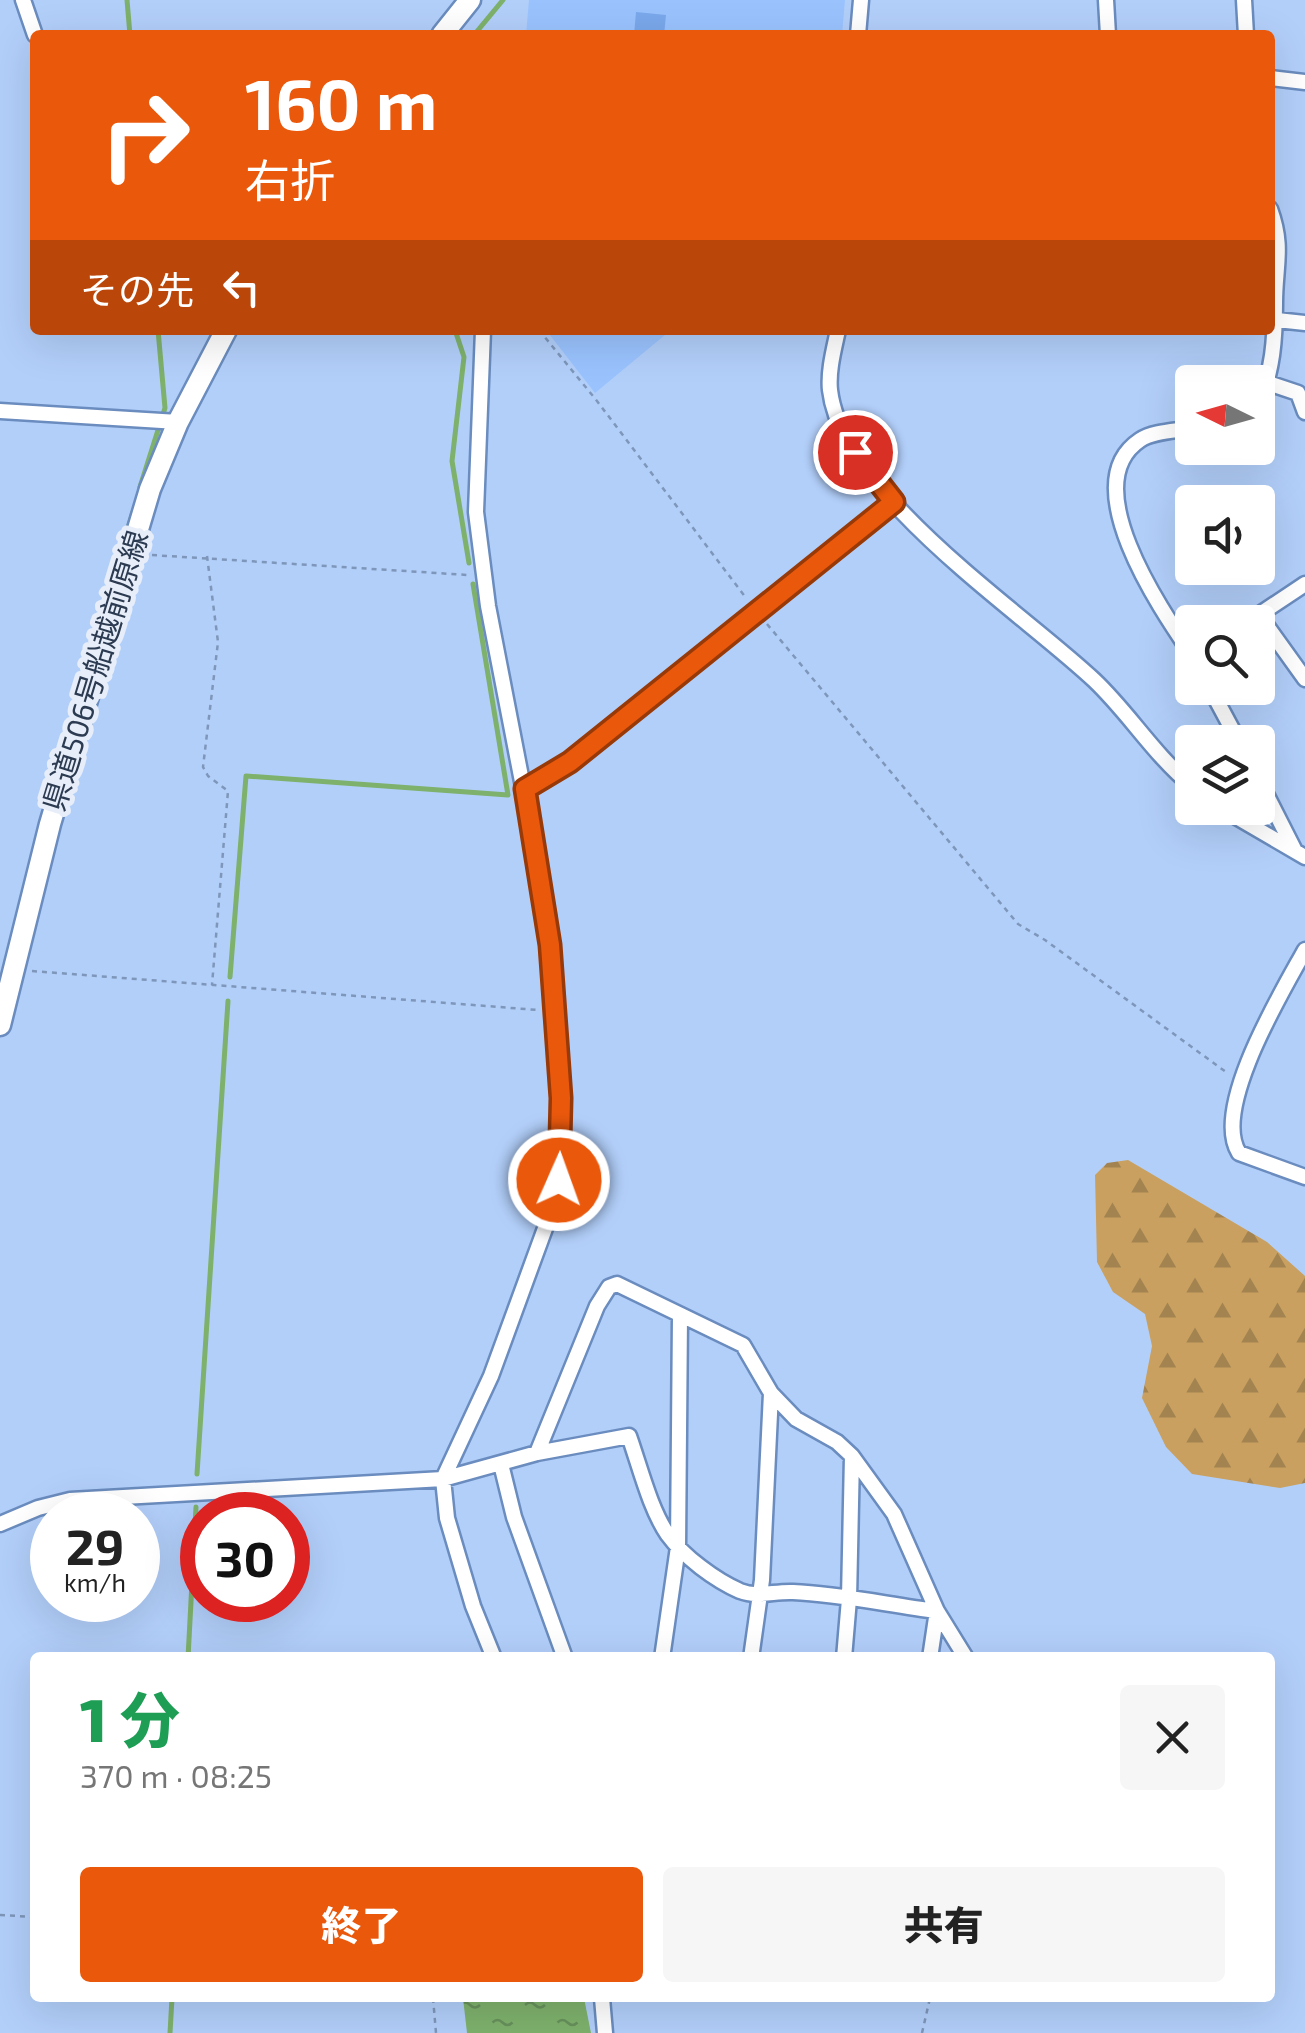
<!DOCTYPE html>
<html lang="ja">
<meta charset="utf-8">
<style>
:root{--surface:#fff;--page:#f6f6f6;--text:#222;--muted:#767676;--accent:#ea580c}
body{margin:0;font-family:"Exo 2","Noto Sans JP",sans-serif;background:var(--page);color:var(--text);height:100vh;display:flex;flex-direction:column;font-size:38px;white-space:nowrap}
*{box-sizing:border-box;margin:0}
p{font-size:32px;color:var(--muted)}
.icon{flex:none;width:55px;height:55px;fill:none;stroke:currentColor;stroke-width:2;stroke-linecap:round;stroke-linejoin:round}
.map{position:relative;flex:1;overflow:hidden}
.drawer{position:absolute;left:30px;top:1652px;width:1245px;height:350px;display:flex;flex-direction:column;background:var(--surface);border-radius:10px;box-shadow:0 10px 40px #0002}
.drawer>*{flex:none}
.guide{position:absolute;left:30px;top:30px;width:1245px;height:305px;border-radius:10px;box-shadow:0 10px 40px #0002;background:#ea580c;color:#fff;overflow:hidden}
.needle{width:65px;rotate:275deg}
.fabs{position:absolute;left:1175px;top:365px;display:grid;gap:20px}
.fabs a{display:grid;place-items:center;width:100px;height:100px;border-radius:10px;background:var(--surface);box-shadow:0 10px 40px #0002;font-size:50px}
.speed{position:absolute;left:30px;top:1492px;display:flex;gap:20px;font-size:50px;font-weight:700;text-align:center}
.speed>*{display:grid;place-content:center;width:130px;height:130px;border-radius:50%;background:var(--surface);box-shadow:0 10px 40px #0002;line-height:1}
.speed small{font-size:25px;font-weight:400}
.speed .limit{border:15px solid #d22;background:#fff;color:#111}
.pin{position:absolute;display:grid;place-items:center;width:85px;height:85px;color:#fff;margin:-42px;border:5px solid #fff;border-radius:50%;box-shadow:0 2px 10px #0007}
.me{position:absolute;width:110px;margin:-55px;rotate:2deg;stroke-linejoin:round;filter:drop-shadow(0 0 8px #0008)}
.turn{display:flex;align-items:center;gap:35px;height:210px;padding:0 50px;font-size:45px}
.turn .icon{width:130px;height:130px;stroke-width:2.5}
.turn b{display:block;font-size:70px;line-height:85px}
.then{display:flex;align-items:center;height:95px;padding:0 50px;background:#0003;gap:20px;font-size:38px}
.round{display:grid;place-items:center;flex:none;width:105px;height:105px;border-radius:10px;background:var(--page)}
.head{display:flex;align-items:center;justify-content:space-between;height:170px;padding:0 50px}
h1{font-size:60px;font-weight:800;line-height:75px;color:#1e9e55}
.cta{display:flex;gap:20px;margin-top:auto;padding:20px 50px}
.cta a{flex:1;height:115px;border-radius:10px;background:var(--accent);color:#fff;font-size:40px;font-weight:800;line-height:115px;text-align:center}
.cta a+a{background:var(--page);color:var(--text)}
.map>svg:first-child{display:block}
</style>
<div class="map">
<svg width="1305" height="2033" viewBox="0 0 1305 2033">
<defs>
<pattern id="forest-firs" width="22" height="20" patternUnits="userSpaceOnUse" patternTransform="scale(2.5)"><rect width="22" height="20" fill="#c9a05f"/><path d="M5 1l3.5 6h-7zM16 11l3.5 6h-7z" fill="#a38451"/></pattern>
<pattern id="water-ripples" width="26" height="14" patternUnits="userSpaceOnUse" patternTransform="scale(2.5)"><rect width="26" height="14" fill="#7eb16c"/><path d="M2 4q2-2 4 0t4 0M15 11q2-2 4 0t4 0" fill="none" stroke="#67915b"/></pattern>
</defs>
<rect width="100%" height="100%" fill="#b2cffa"/>
<path fill="#9ac3fe" d="M529,0H845L842,35H526Z
M546,330H671L595,393Z"/>
<path fill="url(#forest-firs)" d="M1128,1160L1267,1242L1305,1276V1483L1280,1488L1192,1474L1166,1447L1142,1398L1152,1346L1145,1314L1113,1292L1097,1262L1095,1175L1107,1163Z"/>
<path fill="url(#water-ripples)" d="M463,1998H584L591,2033H467Z"/>
<g fill="none" stroke-linecap="round" stroke-linejoin="round">
<path stroke="#7eb16c" stroke-width="5" d="M127,0L130,35
M474,35L503,0
M455,330L464,357L452,461L469,563
M140,487L165,408L158,330
M103,612L133,512
M230,977L246,776L508,795L473,584
M197,1474L228,1001
M188,1658L196,1507
M170,2033L172,1998"/>
</g>
<path fill="#7aa8eb" d="M636,12L666,15L664,35H634Z"/>
<g fill="none" stroke-linecap="round" stroke-linejoin="round">
<defs>
<path id="street" d="M23,0L35,35
M1106,0L1108,35
M1244,0L1246,35
M858,35L861,0
M1270,78L1305,82
M1277,320L1305,323
M483,330L476,512L488,606L548,916L561,1098L559,1180L547,1223L491,1376L443,1479L447,1518L473,1606L494,1658
M838,330C834,349 828,371 830,390C842,494 1022,612 1094,680C1129,713 1154,755 1192,786
M1268,383L1298,393L1305,412
M1258,404C1273,372 1275,338 1275,303C1275,266 1284,247 1270,209
M0,411L178,422
M1192,428C1177,431 1153,431 1140,440C1074,484 1162,611 1192,655
M1259,615L1305,679
M1248,622L1305,584
M1210,688L1239,742
M1258,778L1295,851
M525,789L570,762L894,502
M1221,808L1305,857
M1305,950C1282,992 1211,1109 1239,1153L1305,1177
M537,1453L597,1306L609,1287L617,1284L743,1345L771,1393L796,1419L837,1442L852,1456L894,1514L937,1611L966,1658
M501,1464L514,1517L565,1658
M0,1524L38,1508L70,1500L443,1479L537,1453L629,1436C640,1467 650,1509 668,1535C684,1557 715,1580 740,1591C758,1598 774,1591 793,1592C841,1594 889,1605 937,1611
M662,1658L678,1547L680,1316
M751,1658L762,1580L771,1393
M844,1658L849,1599L852,1456
M930,1658L937,1611
M602,1998L605,2033"/>
<path id="secondary" d="M442,35L470,0
M0,1025L50,824L150,489L178,422L226,330"/>
</defs>
<use href="#street" stroke="#6a8cbe" stroke-width="19"/>
<use href="#secondary" stroke="#6a8cbe" stroke-width="25"/>
<path stroke="#7e96b9" stroke-width="2.5" stroke-dasharray="5 5" stroke-linecap="butt" d="M539,330L597,401L746,598
M152,555L468,575
M207,556L218,642L203,767L208,776L228,791L212,985
M767,624L1018,924L1045,940L1226,1072
M32,971L538,1010
M0,1915L35,1917
M433,1998L436,2033
M922,2033L930,1998"/>
<use href="#street" stroke="#fff" stroke-width="14"/>
<use href="#secondary" stroke="#fff" stroke-width="20"/>
</g>
<g fill="none" stroke-linecap="round" stroke-linejoin="round">
<defs>
<path id="route" d="M559,1180L561,1098L550,945L525,789L570,762L894,502L855,452"/>
</defs>
<use href="#route" stroke="#983908" stroke-width="25"/>
<use href="#route" stroke="#ea580c" stroke-width="18"/>
</g>
<g text-anchor="middle" stroke-width="10" stroke-linejoin="round" paint-order="stroke">
<g font-size="30" fill="#2c3b51" stroke="#e7eef9">
<text transform="translate(96 671) rotate(-73)" y="10">県道506号船越前原線</text>
</g>
</g>
</svg>
<div class="fabs">
<a><svg class="needle" viewBox="-14 -14 28 28"><path d="M0-13l5 13h-10z" fill="#e53935"/><path d="M0 13l5-13h-10z" fill="#767676"/></svg></a>
<a><svg class="icon" aria-label="sound" viewBox="0 0 24 24"><path d="M4 9h4l5-4v14l-5-4H4zM17 9q2 3 0 6"/></svg></a>
<a><svg class="icon" aria-label="search" viewBox="0 0 24 24"><circle cx="10" cy="10" r="6"/><path d="M15 15l6 6"/></svg></a>
<a><svg class="icon" aria-label="layers" viewBox="0 0 24 24"><path d="M12 4l9 5-9 5-9-5zM3 14l9 5 9-5"/></svg></a>
</div>
<div class="speed"><div>29<small>km/h</small></div><div class="limit">30</div></div>
<div class="pin" style="left:855px;top:452px;background:#d93025"><svg class="icon" aria-label="arrive" viewBox="0 0 24 24"><path d="M6 21V4h12l-3 4 3 4H6"/></svg></div>
<svg class="me" style="left:559px;top:1180px" viewBox="-20 -20 40 40"><circle r="17" fill="#ea580c" stroke="#fff" stroke-width="3"/><path d="M0-11L8 9 0 5-8 9z" fill="#fff"/></svg>
<div class="guide">
<div class="turn"><svg class="icon" aria-label="right" viewBox="0 0 24 24"><path d="M7 20v-9h11M14 6l5 5-5 5"/></svg><div><b>160 m</b>右折</div></div>
<div class="then">その先<svg class="icon" aria-label="left" viewBox="0 0 24 24"><path d="M17 20v-9H6M10 6l-5 5 5 5"/></svg></div>
</div>
<section class="drawer">
<div class="head"><div><h1>1 分</h1><p>370 m · 08:25</p></div><a class="round"><svg class="icon" aria-label="close" viewBox="0 0 24 24"><path d="M6 6l12 12M18 6L6 18"/></svg></a></div>
<div class="cta"><a>終了</a><a>共有</a></div>
</section>
</div>
